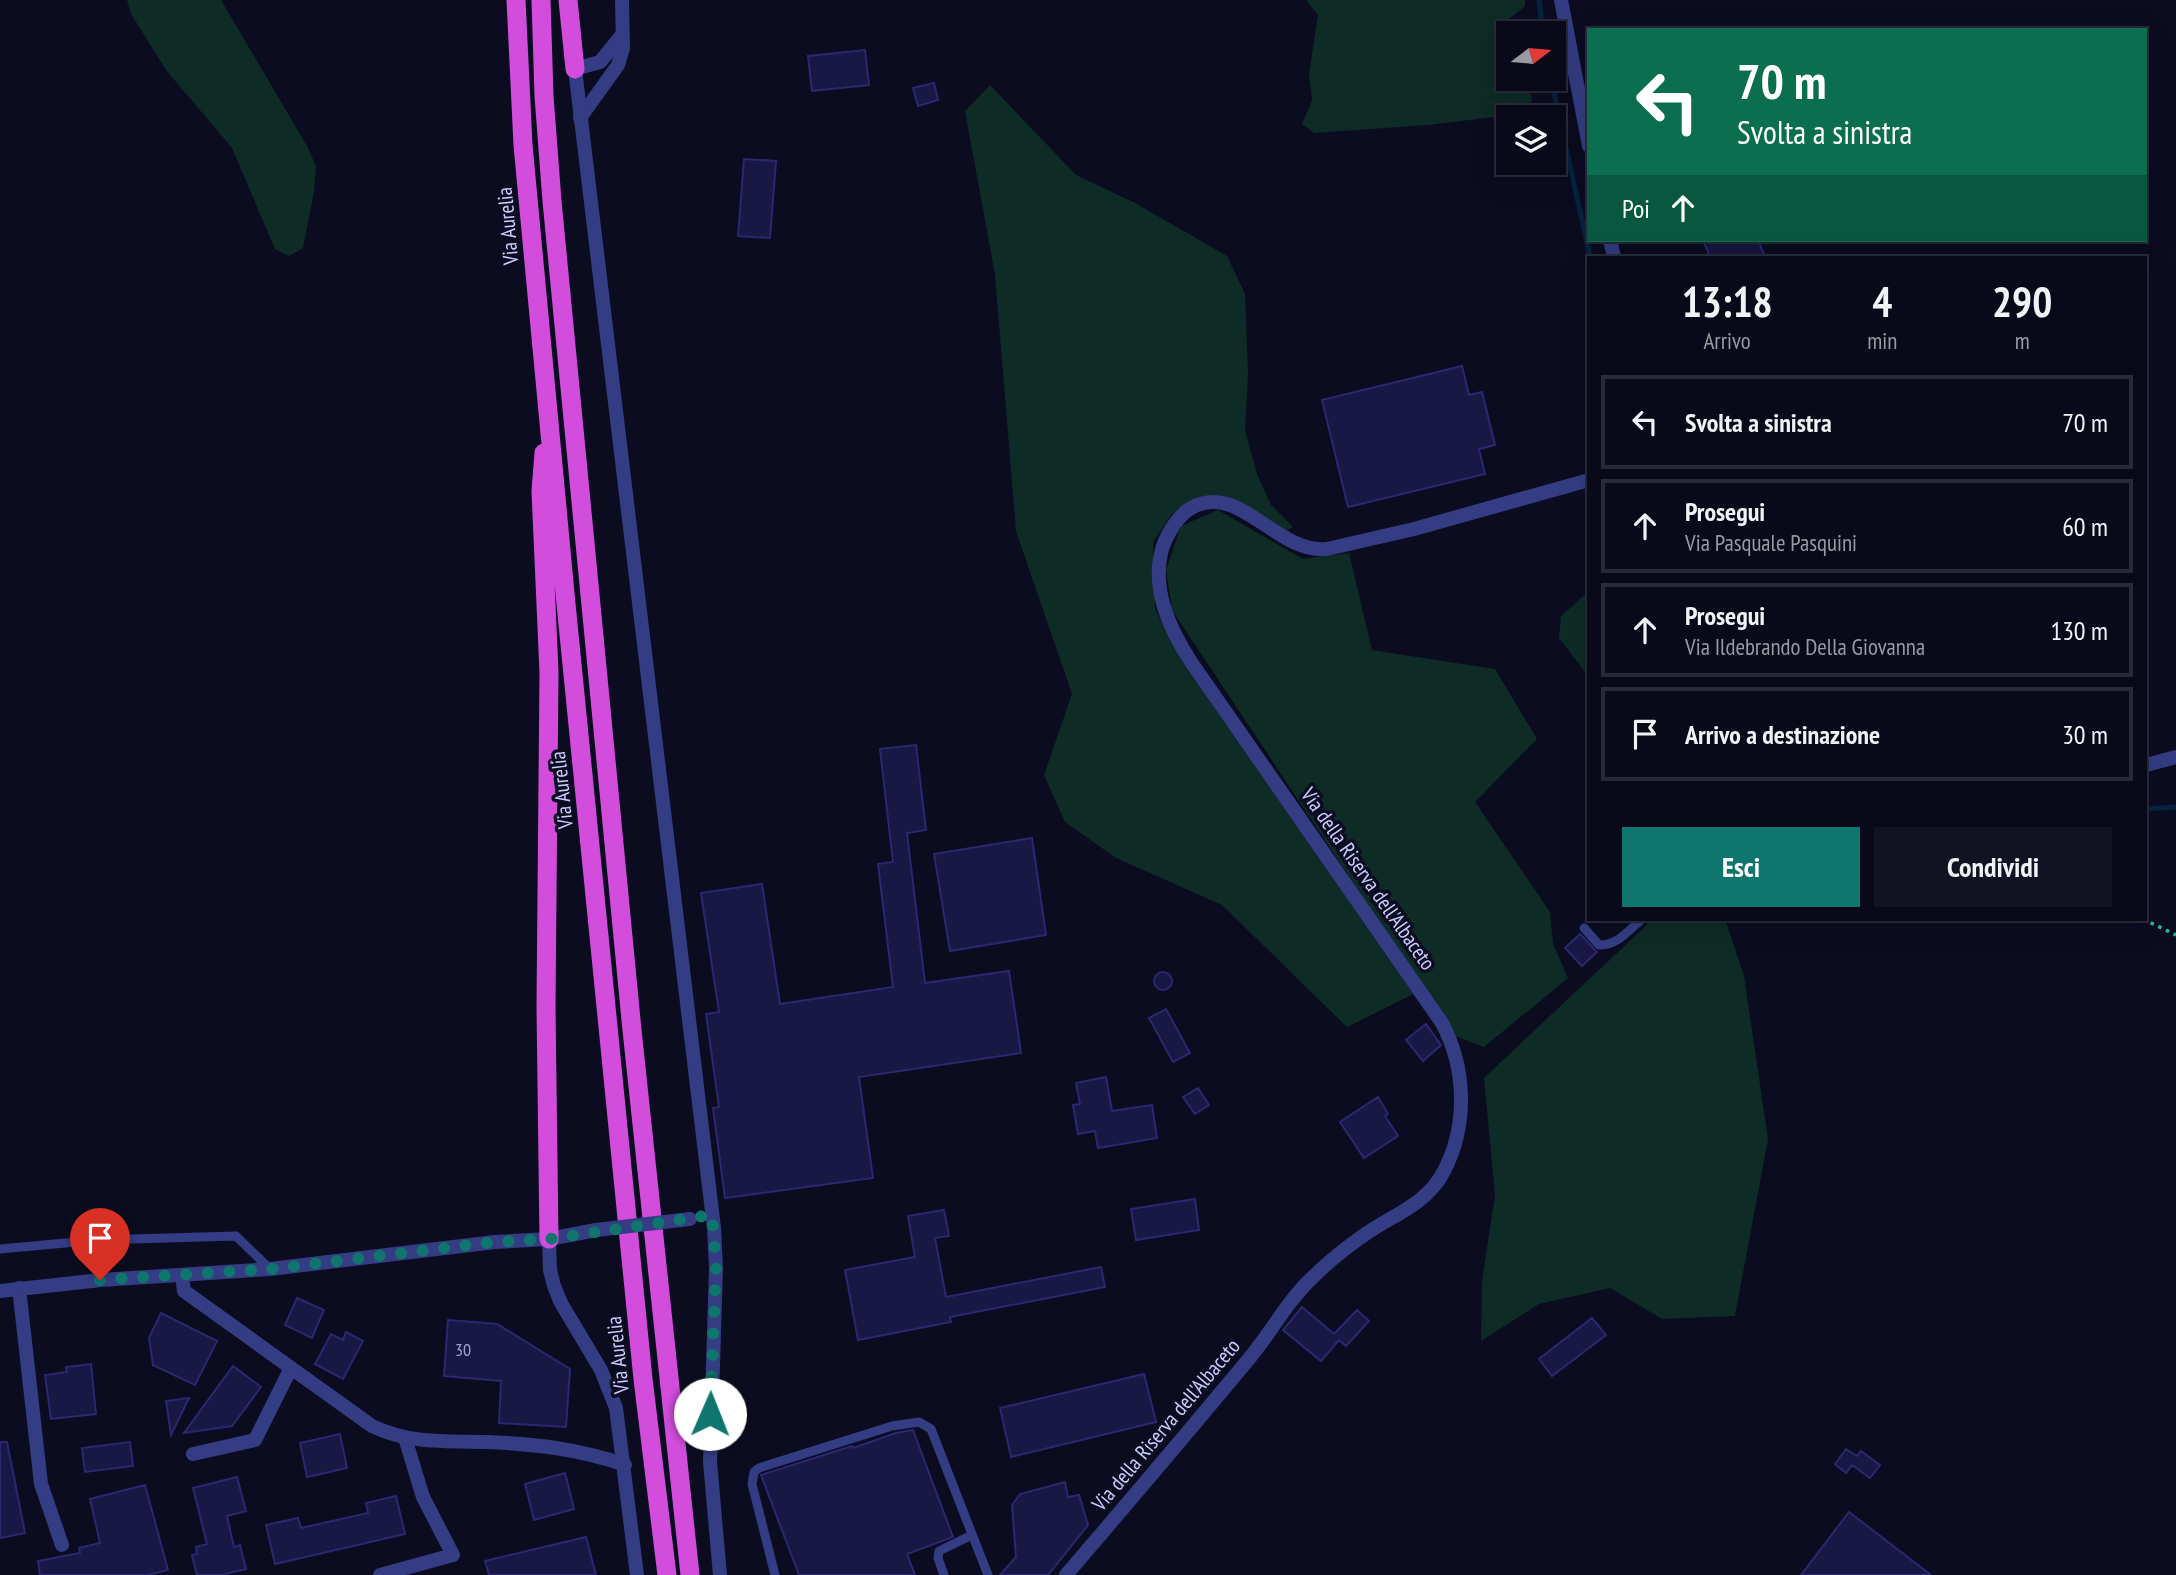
<!DOCTYPE html>
<html lang="it">
<style>
:root{--surface:#090919;--page:#121222;--text:#f1f3f6;--muted:#999aa2;--line:#292a38;--accent:#0f766e}
body{margin:0;font-family:"PT Sans Narrow",sans-serif;background:var(--page);color:var(--text);height:100vh;display:flex;flex-direction:column;font-size:26px;white-space:nowrap}
*{box-sizing:border-box;margin:0}
p{font-size:23px;color:var(--muted)}
.icon{flex:none;width:38px;height:38px;fill:none;stroke:currentColor;stroke-width:2;stroke-linecap:round;stroke-linejoin:round}
.map{position:relative;flex:1;overflow:hidden}
.panel{position:absolute;left:1587px;top:256px;width:560px;height:665px;display:flex;flex-direction:column;background:var(--surface);border-radius:0px;box-shadow:0 7px 28px #0002,0 0 0 2px var(--line)}
.panel>*{flex:none}
.hud{position:absolute;left:1587px;top:28px;width:560px;height:214px;border-radius:0px;box-shadow:0 7px 28px #0002,0 0 0 2px var(--line);background:#0b6e4f;color:#fff;overflow:hidden}
.needle{width:46px;rotate:74deg}
.buttons{position:absolute;left:1496px;top:21px;display:grid;gap:14px}
.buttons a{display:grid;place-items:center;width:70px;height:70px;border-radius:0px;background:var(--surface);box-shadow:0 7px 28px #0002,0 0 0 2px var(--line);font-size:35px}
.pin{position:absolute;display:grid;place-items:center;width:60px;height:60px;color:#fff;margin:-72px -30px;border-radius:50% 50% 50% 0;rotate:-45deg;box-shadow:0 0 7px #0007}
.pin .icon{rotate:45deg}
.me{position:absolute;width:77px;margin:-38px;rotate:1deg;stroke-linejoin:round;filter:drop-shadow(0 0 5px #0008)}
.turn{display:flex;align-items:center;gap:24px;height:147px;padding:0 35px;font-size:32px}
.turn .icon{width:91px;height:91px;stroke-width:2.5}
.turn b{display:block;font-size:49px;line-height:60px}
.then{display:flex;align-items:center;height:66px;padding:0 35px;background:#0003;gap:14px;font-size:26px}
.eta{display:flex;justify-content:space-evenly;align-items:center;height:119px;text-align:center}
.eta b{font-size:42px;font-weight:700;line-height:49px}
.action{display:flex;gap:14px;margin-top:auto;padding:14px 35px}
.action a{flex:1;height:80px;border-radius:0px;background:var(--accent);color:#fff;font-size:28px;font-weight:700;line-height:80px;text-align:center}
.action a+a{background:var(--page);color:var(--text)}
ul{padding:0;list-style:none}
li{display:flex;align-items:center;gap:21px;height:94px;margin:0 14px 10px;padding:0 21px;border:4px solid var(--line);border-radius:0px}
li div{flex:1}
li b{display:block;font-size:26px}
li em{font-style:normal}
.map>svg:first-child{display:block}
</style>
<div class="map">
<svg width="2176" height="1575" viewBox="0 0 2176 1575">
<rect width="100%" height="100%" fill="#0c0c21"/>
<path fill="#0e2b26" d="M127,0H221L307,146L316,166L314,192L303,248L289,256L275,249L232,148L166,70L131,14Z
M1306,0H1525V6L1509,19L1515,33H1508V79H1529L1532,101L1520,114L1427,125L1314,133L1302,124L1312,100L1309,74L1318,15Z
M990,85L1076,175L1135,203L1227,256L1245,294L1248,373L1245,430L1257,474L1271,505L1293,527L1285,532L1212,497L1192,500L1172,514L1153,542L1155,609L1183,663L1413,994L1347,1027L1222,905L1116,858L1065,822L1044,775L1072,694L1016,531L995,275L965,111Z
M1218,510L1303,559L1349,553L1372,650L1495,669L1537,739L1475,802L1550,912L1553,944L1568,978L1484,1047L1455,1036L1172,610L1166,570L1181,526Z
M1589,591V677L1559,638L1561,616Z
M1653,919H1725L1744,976L1768,1139L1735,1316L1662,1319L1610,1288L1539,1304L1481,1341L1482,1282L1495,1195L1484,1078Z"/>
<g fill="none" stroke-linecap="round" stroke-linejoin="round">
<path stroke="#06243f" stroke-width="5" d="M1539,0L1543,33
M1551,79L1590,257
M2146,809L2176,807"/>
</g>
<path fill="#191743" stroke="#2b2770" stroke-width="2" d="M865,50L869,85L812,91L808,56Z
M934,83L938,100L918,106L913,88Z
M744,159L776,161L770,238L738,236Z
M1703,240H1758L1765,257H1710Z
M1462,366L1469,395L1482,392L1495,445L1479,449L1485,474L1348,507L1322,400Z
M916,745L926,830L907,833L925,983L1009,971L1021,1053L859,1077L873,1178L725,1198L713,1108L719,1107L706,1014L719,1012L701,893L762,884L780,1004L893,987L878,864L893,862L880,749Z
M1032,838L1046,935L950,951L934,854Z
M1580,934L1597,952L1582,966L1565,948Z
M1154 981a9 9 0 1 1 18 0a9 9 0 1 1-18 0Z
M1166,1009L1190,1053L1173,1062L1149,1018Z
M1426,1024L1441,1045L1423,1061L1406,1040Z
M1106,1077L1112,1111L1152,1105L1157,1138L1098,1148L1095,1131L1078,1134L1073,1105L1080,1104L1076,1083Z
M1198,1088L1209,1105L1195,1114L1183,1097Z
M1378,1097L1388,1114L1385,1116L1398,1136L1364,1158L1340,1122Z
M1195,1199L1199,1230L1136,1240L1131,1209Z
M944,1210L949,1236L935,1238L946,1297L1101,1267L1105,1287L950,1317L951,1322L858,1340L845,1270L915,1257L908,1216Z
M297,1298L324,1310L312,1338L285,1325Z
M1302,1307L1334,1334L1357,1310L1369,1321L1346,1346L1339,1340L1321,1361L1283,1330Z
M161,1313L217,1341L195,1385L153,1365L149,1338Z
M1592,1318L1606,1335L1552,1376L1539,1359Z
M448,1320L497,1324L570,1369L566,1427L499,1423L501,1381L444,1376Z
M346,1332L363,1341L343,1379L315,1364L331,1334L343,1340Z
M91,1364L96,1414L51,1419L45,1375L67,1372L66,1367Z
M233,1366L261,1387L232,1426L184,1433Z
M1144,1374L1156,1422L1011,1457L1000,1408Z
M189,1398L171,1435L166,1401Z
M913,1430L953,1537L907,1554L915,1575H799L761,1475L852,1446L853,1448L896,1433Z
M340,1434L347,1468L307,1477L300,1443Z
M0,1442H7L25,1533L0,1538Z
M130,1442L133,1466L85,1472L82,1448Z
M1846,1449L1857,1456L1861,1451L1880,1465L1870,1478L1852,1465L1846,1473L1835,1464Z
M565,1473L574,1509L534,1520L525,1484Z
M237,1477L246,1511L227,1516L234,1547L240,1545L246,1569L221,1575H197L192,1555L197,1554L196,1547L207,1544L193,1488Z
M1065,1482L1068,1497L1079,1495L1088,1525L1048,1575H1000L1016,1557L1012,1505L1020,1494Z
M145,1485L168,1570L148,1575H40L38,1561L80,1553L79,1548L100,1543L90,1499Z
M396,1496L405,1534L275,1564L266,1525L298,1518L301,1528L368,1513L366,1503Z
M1849,1512L1931,1575H1801Z
M586,1537L596,1575H489L485,1561Z"/>
<g fill="none" stroke-linecap="round" stroke-linejoin="round">
<path stroke="#27b89a" stroke-width="3.5" stroke-dasharray="3.5 5" stroke-linecap="butt" d="M2143,919L2176,935"/>
<path stroke="#343d83" stroke-width="9" d="M1584,928L1599,945C1617,946 1629,930 1642,919
M0,1249L98,1240L236,1236L270,1269
M775,1575L752,1484L754,1472L759,1468L892,1426L919,1422L931,1429L988,1575
M944,1575L938,1558L939,1551L972,1535"/>
<path stroke="#343d83" stroke-width="14" d="M1561,0L1589,146
M575,69L600,62L622,35
M580,118L618,65L623,48L622,0
M1610,240L1614,257
M2146,765L2176,757
M182,1276L184,1291L372,1426C409,1444 447,1441 487,1442C535,1444 580,1449 625,1465
M19,1288L41,1484L62,1545
M193,1454L255,1440L291,1368
M380,1575L453,1555L423,1497L405,1438
M1066,1575C1127,1504 1188,1432 1248,1360C1271,1333 1287,1301 1313,1277C1329,1261 1348,1246 1367,1233C1395,1214 1427,1204 1444,1171C1468,1125 1466,1068 1442,1023L1191,662C1169,628 1150,587 1163,546C1168,532 1178,516 1191,508C1240,481 1276,554 1327,549L1414,529L1589,480"/>
<path stroke="#343d83" stroke-width="14" d="M575,69L714,1228L716,1268L710,1462L720,1575
M549,1239L550,1270L554,1286L561,1303L601,1370L616,1408L637,1575
M0,1291L101,1280L270,1269L495,1242L549,1239L596,1230"/>
<path stroke="#d24ddc" stroke-width="19" d="M516,0L523,145L566,604L643,1379L667,1575
M541,0L544,96L552,201L632,1030L690,1575
M568,0L575,69
M544,453L541,491L549,672L546,1007L549,1239"/>
<path stroke="#343d83" stroke-width="14" d="M596,1230L690,1219"/>
</g>
<g fill="none" stroke-linecap="round" stroke-linejoin="round">
<path stroke="#0f766e" stroke-width="12" stroke-dasharray="0 21.6" d="M100,1280L270,1269L495,1242L549,1239L712,1215L716,1268L710,1414"/>
</g>
<g text-anchor="middle" stroke-width="7" stroke-linejoin="round" paint-order="stroke">
<g font-size="18" fill="#9fa0d0">
<text x="463" y="1356">30</text>
</g>
<g font-size="21" fill="#cccdff" stroke="#0c0c21">
<text transform="translate(508 226) rotate(-95)" y="7">Via Aurelia</text>
<text transform="translate(562 790) rotate(-96)" y="7">Via Aurelia</text>
<text transform="translate(1368 879) rotate(55)" y="7">Via della Riserva dell'Albaceto</text>
<text transform="translate(618 1355) rotate(-96)" y="7">Via Aurelia</text>
<text transform="translate(1166 1425) rotate(-50)" y="7">Via della Riserva dell'Albaceto</text>
</g>
</g>
</svg>
<div class="buttons">
<a><svg class="needle" viewBox="-14 -14 28 28"><path d="M0-13l5 13h-10z" fill="#e53935"/><path d="M0 13l5-13h-10z" fill="#999aa2"/></svg></a>
<a><svg class="icon" aria-label="layers" viewBox="0 0 24 24"><path d="M12 4l9 5-9 5-9-5zM3 14l9 5 9-5"/></svg></a>
</div>
<div class="pin" style="left:100px;top:1280px;background:#d93025"><svg class="icon" aria-label="arrive" viewBox="0 0 24 24"><path d="M6 21V4h12l-3 4 3 4H6"/></svg></div>
<svg class="me" style="left:710px;top:1414px" viewBox="-20 -20 40 40"><circle r="19" fill="#fff"/><path d="M0-13L10 11 0 6-10 11z" fill="#0f766e"/></svg>
<div class="hud">
<div class="turn"><svg class="icon" aria-label="left" viewBox="0 0 24 24"><path d="M17 20v-9H6M10 6l-5 5 5 5"/></svg><div><b>70 m</b>Svolta a sinistra</div></div>
<div class="then">Poi<svg class="icon" aria-label="ahead" viewBox="0 0 24 24"><path d="M12 20V5M6 11l6-6 6 6"/></svg></div>
</div>
<section class="panel">
<div class="eta">
<div><b>13:18</b><p>Arrivo</p></div>
<div><b>4</b><p>min</p></div>
<div><b>290</b><p>m</p></div>
</div>
<ul>
<li><svg class="icon" aria-label="left" viewBox="0 0 24 24"><path d="M17 20v-9H6M10 6l-5 5 5 5"/></svg><div><b>Svolta a sinistra</b></div><em>70 m</em></li>
<li><svg class="icon" aria-label="ahead" viewBox="0 0 24 24"><path d="M12 20V5M6 11l6-6 6 6"/></svg><div><b>Prosegui</b><p>Via Pasquale Pasquini</p></div><em>60 m</em></li>
<li><svg class="icon" aria-label="ahead" viewBox="0 0 24 24"><path d="M12 20V5M6 11l6-6 6 6"/></svg><div><b>Prosegui</b><p>Via Ildebrando Della Giovanna</p></div><em>130 m</em></li>
<li><svg class="icon" aria-label="arrive" viewBox="0 0 24 24"><path d="M6 21V4h12l-3 4 3 4H6"/></svg><div><b>Arrivo a destinazione</b></div><em>30 m</em></li>
</ul>
<div class="action"><a>Esci</a><a>Condividi</a></div>
</section>
</div>
